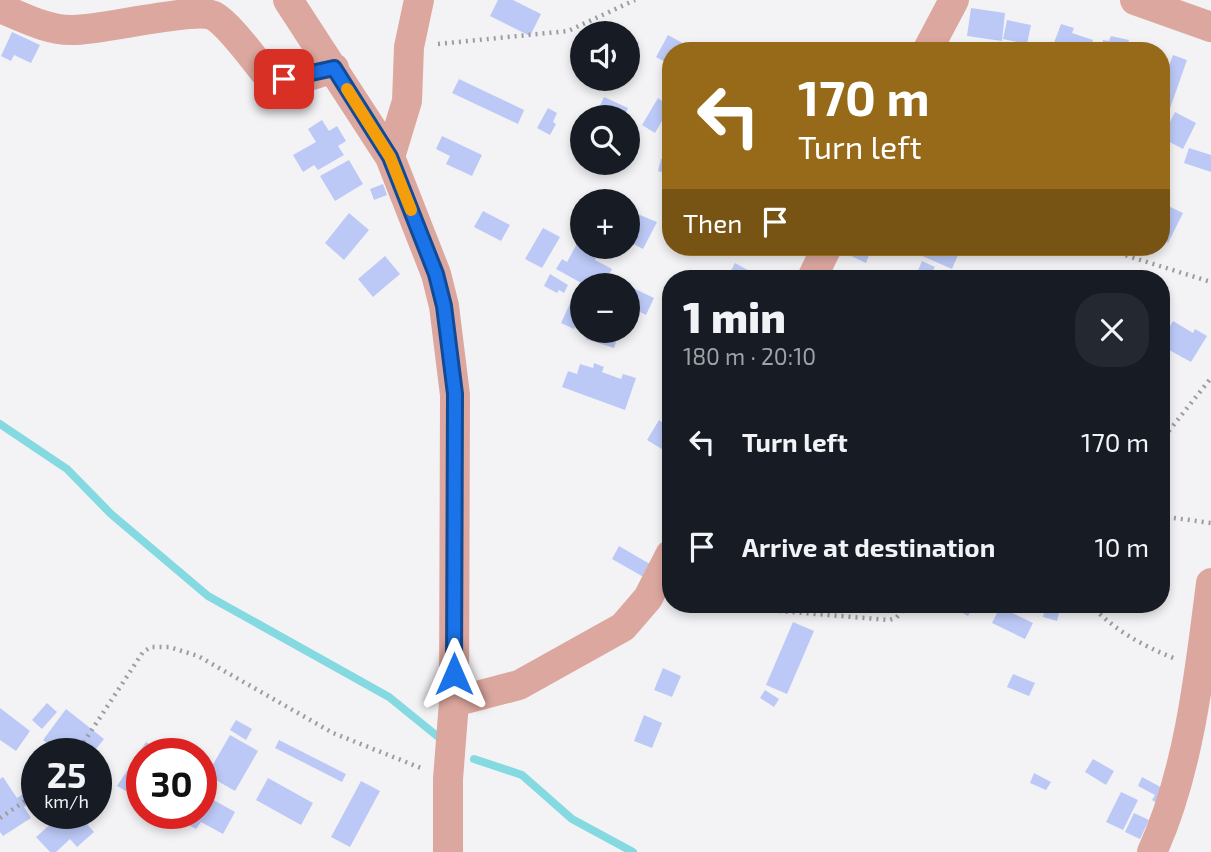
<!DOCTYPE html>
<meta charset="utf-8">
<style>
:root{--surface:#171b24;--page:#242831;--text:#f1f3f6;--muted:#9ea1a6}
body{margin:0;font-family:"Exo 2",sans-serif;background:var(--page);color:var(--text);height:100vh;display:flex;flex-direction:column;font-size:26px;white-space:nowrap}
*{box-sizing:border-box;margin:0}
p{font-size:23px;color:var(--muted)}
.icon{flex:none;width:38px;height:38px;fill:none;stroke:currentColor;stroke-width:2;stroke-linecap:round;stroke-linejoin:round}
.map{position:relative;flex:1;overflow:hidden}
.side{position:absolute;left:662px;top:270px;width:508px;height:343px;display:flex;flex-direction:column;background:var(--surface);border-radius:28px;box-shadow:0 4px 10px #0003}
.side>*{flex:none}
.banner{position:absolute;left:662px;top:42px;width:508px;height:214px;border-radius:28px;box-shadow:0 4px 10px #0003;background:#976a19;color:#fff;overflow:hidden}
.buttons{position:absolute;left:570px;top:21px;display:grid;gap:14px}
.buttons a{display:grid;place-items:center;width:70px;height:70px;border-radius:50%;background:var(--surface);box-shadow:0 4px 10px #0003;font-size:35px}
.speed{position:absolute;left:21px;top:738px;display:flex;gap:14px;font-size:35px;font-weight:700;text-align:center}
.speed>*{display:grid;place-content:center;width:91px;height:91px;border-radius:50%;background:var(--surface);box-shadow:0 4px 10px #0003;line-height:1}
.speed small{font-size:18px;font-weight:400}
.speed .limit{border:10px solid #d22;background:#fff;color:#111}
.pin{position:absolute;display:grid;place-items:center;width:60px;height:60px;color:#fff;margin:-30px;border-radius:14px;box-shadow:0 4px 10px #0006}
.me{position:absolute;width:77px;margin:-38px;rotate:0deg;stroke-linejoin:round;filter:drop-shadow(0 0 5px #0008)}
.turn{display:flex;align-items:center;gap:24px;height:147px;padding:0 21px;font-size:32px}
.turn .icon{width:91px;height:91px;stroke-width:2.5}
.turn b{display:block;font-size:49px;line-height:60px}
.then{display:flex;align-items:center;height:66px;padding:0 21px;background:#0003;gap:14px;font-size:26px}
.round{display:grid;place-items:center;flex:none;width:74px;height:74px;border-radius:28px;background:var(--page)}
.headline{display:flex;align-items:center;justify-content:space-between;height:119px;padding:0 21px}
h1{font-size:42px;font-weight:800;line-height:52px}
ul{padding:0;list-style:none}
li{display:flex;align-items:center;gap:21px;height:105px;padding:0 21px}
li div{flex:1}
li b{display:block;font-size:26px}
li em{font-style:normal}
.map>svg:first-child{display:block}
</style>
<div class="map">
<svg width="1211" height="852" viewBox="0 0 1211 852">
<rect width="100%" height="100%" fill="#f3f3f6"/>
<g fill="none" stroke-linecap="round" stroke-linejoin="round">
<path stroke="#85d9e0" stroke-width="8" d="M0,424L67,469L111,514L208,596L389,697L442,740
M474,759L522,775L572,819L633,852"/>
</g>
<path fill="#bcc9f6" d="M498,0H513L541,14L530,36L490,16Z
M971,8L1005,13L1002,41L967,36Z
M1007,20L1031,25L1027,44L1003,39Z
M1061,24L1074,28L1072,33L1093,40L1090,51H1051Z
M12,32L40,45L31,63L14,55L11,61L1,56Z
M668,35L697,51H670V65L656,57Z
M1111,36L1129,40L1128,45L1135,47V51H1100L1103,40L1109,41Z
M628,40L639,43L633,59L628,57Z
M1173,55L1187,60L1167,117L1160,115V91Z
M459,79L524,110L518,124L452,93Z
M604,97L628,108L624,117H614L598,110Z
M658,98L670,107L655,133L642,125Z
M548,108L557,113L553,122L556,124L550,135L537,128Z
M1175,112L1196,123L1183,149L1162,138Z
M322,120L329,131L337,126L346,141L338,146L344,155L318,170L314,165L303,172L293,155L316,142L308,129Z
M442,136L482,155L472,176L446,164L450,156L436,149Z
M1189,148L1211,155V172L1184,163Z
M661,159L670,161V175L658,171Z
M349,160L363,184L335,201L320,176Z
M383,184L387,195L374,200L370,189Z
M1160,202L1183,213L1168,243L1160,239Z
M628,210L657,222L643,249L628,241Z
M483,211L510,225L501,241L474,227Z
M349,213L369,230L344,260L325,243Z
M543,228L560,237L542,268L525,259Z
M578,242L598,254L595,260L612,269L603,285H585L556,269L562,259L567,262Z
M855,247H872L866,263L851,256Z
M902,247H940L958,255L952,269Z
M385,256L400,274L373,297L358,279Z
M922,261L935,267L929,278H915Z
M735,263L762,278H732L728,276Z
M550,274L568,285L564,293L559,290L557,293L544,286Z
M633,288L654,298L646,315L628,306V290L631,291Z
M573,297L583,302V312L574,329L561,323Z
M1173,321L1193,333L1195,329L1207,336L1191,362L1162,346L1169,335L1166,333Z
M589,331L619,332L614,348L586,339Z
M594,363L604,367L602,372L621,379L623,374L636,378L625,410L562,387L568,371L577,374L580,364L593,368Z
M659,420L670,427V454L647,440Z
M619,546L655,567L647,579L612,559Z
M946,604H975L968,616Z
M1046,604H1061L1057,621L1043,617Z
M1000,607L1033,623L1025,639L992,623Z
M793,622L814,631L787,694L766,685Z
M663,668L681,676L672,697L654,690Z
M1013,674L1035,683L1029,696L1007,687Z
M765,690L779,699L774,707L760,698Z
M47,703L57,712L42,729L32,720Z
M0,708L30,731L16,751L0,740Z
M66,709L104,739L92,754H61L43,740Z
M644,715L662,723L652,748L634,741Z
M236,720L252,729L246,740L230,730Z
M230,735L258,751L235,791L207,775Z
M279,740L346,774L342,782L275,748Z
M146,742L159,749L156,754H142V796L138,794L137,797L117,786Z
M1093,759L1114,771L1106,785L1085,772Z
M1034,773L1051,782L1046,790L1030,783Z
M3,777L17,798L23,794L29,804L24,807L31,818L3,836L0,832V779Z
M1142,777L1166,790L1158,804L1152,800L1155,795L1138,786Z
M268,778L313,803L301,825L256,800Z
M361,781L380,791L350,847L331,837Z
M1121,792L1138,800L1123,830L1106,822Z
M201,793L235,812L223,834L201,822L196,829L181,821L185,814H201Z
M1134,813L1149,820L1140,839L1125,832Z
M62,814H78L94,832L77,847L70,839L56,852H50L36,837Z"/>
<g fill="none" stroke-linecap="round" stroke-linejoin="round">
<path stroke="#9d9d9f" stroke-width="4.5" stroke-dasharray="2 5" stroke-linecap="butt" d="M438,44L568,31L635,0
M1099,247L1211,282
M1160,442L1211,378
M1160,516L1211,523
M695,604L889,620L896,618L909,604
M1090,604C1115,631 1143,646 1176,659
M76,754L143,652L151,647H169L198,656L333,733L421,768
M0,818L37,793"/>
<path stroke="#dca79e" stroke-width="30" d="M288,0L390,157L436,274L444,306L455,395L454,702L448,779V852
M1135,0L1211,27
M0,8C23,17 46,30 71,30C100,31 195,6 214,16C230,25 255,61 268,76C287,86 314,74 334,68
M927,51L954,0
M390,157L407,101L409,47L419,0
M812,278L827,247
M454,702L519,685L623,627L648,598L670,555
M1152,852C1189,772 1200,671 1211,583"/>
</g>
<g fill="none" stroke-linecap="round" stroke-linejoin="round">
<defs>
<path id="route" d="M284,79L334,68L390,157L436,274L444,306L455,394L454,674"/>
</defs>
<use href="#route" stroke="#114b97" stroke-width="18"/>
<use href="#route" stroke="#1a73e8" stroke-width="12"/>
<path stroke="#f59e0b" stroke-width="12" d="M347,89L390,157L411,210"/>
</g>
</svg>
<div class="buttons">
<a><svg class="icon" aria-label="sound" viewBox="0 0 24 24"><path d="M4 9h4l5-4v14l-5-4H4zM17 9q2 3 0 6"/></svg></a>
<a><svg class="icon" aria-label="search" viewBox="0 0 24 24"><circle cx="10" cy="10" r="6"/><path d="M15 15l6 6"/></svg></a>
<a>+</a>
<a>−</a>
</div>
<div class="speed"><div>25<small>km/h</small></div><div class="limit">30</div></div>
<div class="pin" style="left:284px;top:79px;background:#d93025"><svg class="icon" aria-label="arrive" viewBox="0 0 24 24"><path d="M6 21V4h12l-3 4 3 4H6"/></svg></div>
<svg class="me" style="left:454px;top:674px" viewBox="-20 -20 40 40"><path d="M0-17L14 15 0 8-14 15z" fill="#1a73e8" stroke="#fff" stroke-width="4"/></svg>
<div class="banner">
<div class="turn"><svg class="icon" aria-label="left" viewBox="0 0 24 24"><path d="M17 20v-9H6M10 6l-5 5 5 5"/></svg><div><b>170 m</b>Turn left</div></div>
<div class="then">Then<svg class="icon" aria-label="arrive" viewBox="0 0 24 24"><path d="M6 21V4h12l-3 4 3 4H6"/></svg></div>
</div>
<section class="side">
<div class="headline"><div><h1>1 min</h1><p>180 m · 20:10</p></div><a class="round"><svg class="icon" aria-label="close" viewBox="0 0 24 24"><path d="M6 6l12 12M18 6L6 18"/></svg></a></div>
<ul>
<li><svg class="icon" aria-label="left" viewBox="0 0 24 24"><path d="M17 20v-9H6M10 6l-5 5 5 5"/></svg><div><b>Turn left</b></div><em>170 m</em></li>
<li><svg class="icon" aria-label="arrive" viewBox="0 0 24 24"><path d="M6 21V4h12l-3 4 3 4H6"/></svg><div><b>Arrive at destination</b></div><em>10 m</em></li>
</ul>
</section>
</div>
